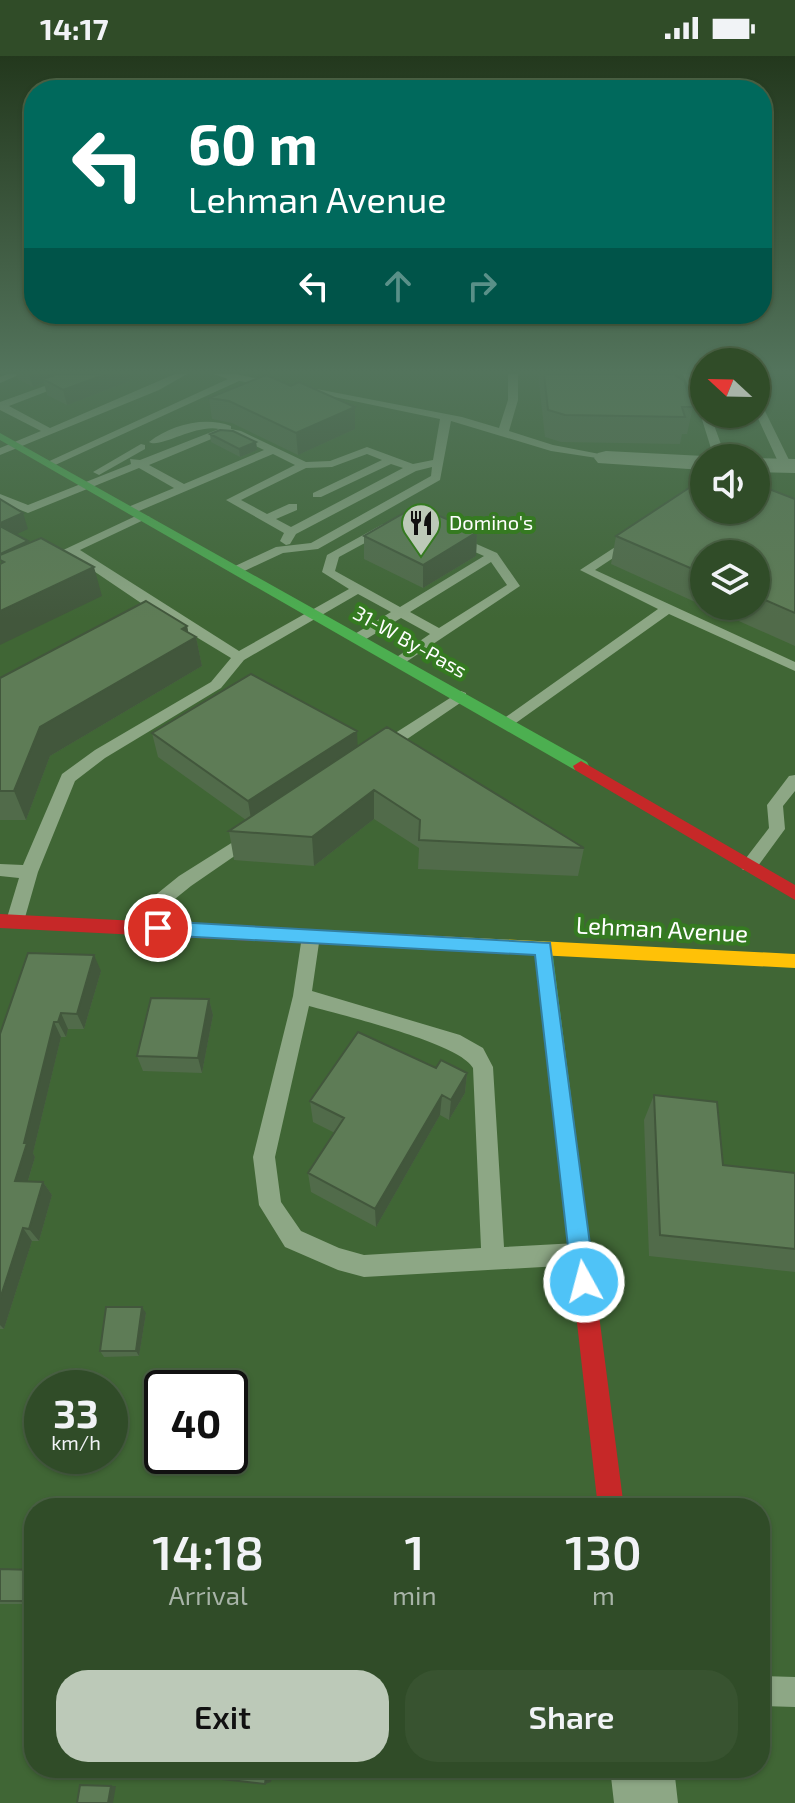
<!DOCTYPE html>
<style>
:root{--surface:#304c28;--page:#385330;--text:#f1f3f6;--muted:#a8b4a8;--line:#4b6345;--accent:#bcc9b8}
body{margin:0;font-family:"Exo 2",sans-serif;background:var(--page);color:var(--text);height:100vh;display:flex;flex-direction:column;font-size:30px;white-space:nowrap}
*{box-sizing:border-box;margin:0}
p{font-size:26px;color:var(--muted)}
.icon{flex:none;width:44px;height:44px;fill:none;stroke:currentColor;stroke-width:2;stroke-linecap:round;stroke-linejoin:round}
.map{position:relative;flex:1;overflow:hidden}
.sheet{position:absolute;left:24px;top:1442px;width:746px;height:280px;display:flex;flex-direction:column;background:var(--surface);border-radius:32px;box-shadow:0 2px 6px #0004,0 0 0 2px var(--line)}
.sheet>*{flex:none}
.banner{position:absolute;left:24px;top:24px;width:748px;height:244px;border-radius:32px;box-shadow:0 2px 6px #0004,0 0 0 2px var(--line);background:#00695c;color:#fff;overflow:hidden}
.needle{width:52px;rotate:292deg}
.controls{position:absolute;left:690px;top:292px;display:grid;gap:16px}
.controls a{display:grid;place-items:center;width:80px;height:80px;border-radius:50%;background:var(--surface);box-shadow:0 2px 6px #0004,0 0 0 2px var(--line);font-size:40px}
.speed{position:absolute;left:24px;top:1314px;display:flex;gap:16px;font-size:40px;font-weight:700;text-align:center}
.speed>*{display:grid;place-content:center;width:104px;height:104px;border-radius:50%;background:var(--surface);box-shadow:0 2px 6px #0004,0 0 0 2px var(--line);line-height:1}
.speed small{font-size:20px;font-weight:400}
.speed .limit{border:4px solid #111;border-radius:12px;background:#fff;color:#111}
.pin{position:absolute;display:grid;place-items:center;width:68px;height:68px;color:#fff;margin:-34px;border:4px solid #fff;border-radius:50%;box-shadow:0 2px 8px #0007}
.me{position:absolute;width:88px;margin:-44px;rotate:353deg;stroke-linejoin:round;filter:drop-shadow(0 0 6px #0008)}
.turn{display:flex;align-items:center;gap:28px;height:168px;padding:0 32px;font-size:36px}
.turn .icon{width:104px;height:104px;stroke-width:2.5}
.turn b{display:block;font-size:56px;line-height:68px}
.lanes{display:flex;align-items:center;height:76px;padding:0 32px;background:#0003;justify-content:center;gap:40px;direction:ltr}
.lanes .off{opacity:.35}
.eta{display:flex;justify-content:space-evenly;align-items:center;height:136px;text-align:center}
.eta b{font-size:48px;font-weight:600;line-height:56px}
.action{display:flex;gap:16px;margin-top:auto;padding:16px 32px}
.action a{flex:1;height:92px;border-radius:32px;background:var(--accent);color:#111;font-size:32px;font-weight:600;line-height:92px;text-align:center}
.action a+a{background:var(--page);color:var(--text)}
.status{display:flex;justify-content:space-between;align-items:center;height:56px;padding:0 40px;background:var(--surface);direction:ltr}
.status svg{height:22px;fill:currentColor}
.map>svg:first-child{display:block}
</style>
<div class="status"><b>14:17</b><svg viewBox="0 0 49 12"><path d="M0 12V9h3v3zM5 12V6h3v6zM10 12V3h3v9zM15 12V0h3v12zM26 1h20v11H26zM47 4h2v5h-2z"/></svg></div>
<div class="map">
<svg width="795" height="1747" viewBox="0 0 795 1747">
<rect width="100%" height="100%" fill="#406635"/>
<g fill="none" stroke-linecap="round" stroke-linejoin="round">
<path fill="#8da785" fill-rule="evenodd" d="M7,318H21L0,327V321Z
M78,318H92L9,350L50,372L175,318H187L159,334L0,399V392L41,375L0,354V346Z
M214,318H236L281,328L276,331L239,325L53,410L43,408L228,323Z
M508,318H518V344L509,375L553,389L610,400V404L551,395L451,365L440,424L318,493L283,497L238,518L232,514L233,511L276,491L311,487L431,420L432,411L416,415L296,478L290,488L286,489L280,485L284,477L226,444L295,409L273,398L132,458L128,457V451L174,432L139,412L28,457L0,446V438L28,449L131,408L130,403L140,404L219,373C195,368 160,393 149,386C171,369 204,360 231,370V373L241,375L306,406L330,405L367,391L413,408L433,404L440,363L296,333L301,330L462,361L499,372L508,344ZM221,379L235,380L264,394L184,428L149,409ZM367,398L382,404L313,437V441H321L391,408L403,412L291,471L276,463L297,454V448H289L267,458L241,444L306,412L332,411Z
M683,318H693L704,343V358H710L726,402H714L700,357Z
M756,344L761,347L792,410L790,412L780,410L756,358Z
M141,388L145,389V393L99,419L93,416Z
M140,458L150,461L80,494L239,595L349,533L322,516L327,499L383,468L389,472L387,475L339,501L335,515L400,551L484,500L452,486V480L456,479L497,497L520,530L403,608H393L391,605L430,578L401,562L363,585H353V579L391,556L358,538L244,604L221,632L105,702L75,725L38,816L24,865L21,870H9L6,865L19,822L0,820V808L23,809L62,718L95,694L211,626L231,602L150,553L136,555L134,552L141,547L70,499L59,496ZM491,506L507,529L439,572L410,556Z
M632,480L636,481V487L595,514L795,606V615L669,558L513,669H503V663L658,553L580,514Z
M461,635L466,637V643L388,696H378V688Z
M795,719V735L783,750L785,773L755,814H743L740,810L743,806L769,772L767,749L789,720Z
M252,774L260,780L258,784L191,830L134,876H122L119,871L122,866L179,820Z
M311,873L317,875L320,880L312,935L460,979L483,992L493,1011L504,1191L577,1187L585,1190L588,1198L585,1206L577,1209L364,1221L338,1214L285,1191L259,1149L253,1101L293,940L302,880L305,875ZM309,950C341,959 460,987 473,1012L481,1192L364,1199L339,1192L301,1175L281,1146L275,1101Z
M760,1620L795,1621V1651L760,1650Z"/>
<path fill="#8da785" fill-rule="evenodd" d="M606,395L704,400L712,402H704V414L598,407L594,402L598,397Z
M756,402L795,403V417L756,416Z
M610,1712H674L678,1747H614Z"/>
<path fill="#4caf50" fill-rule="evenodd" d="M0,377L587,706L589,710L587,714H575L0,384Z
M543,885L549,887L552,892L592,1205L589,1213L581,1216L573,1213L570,1205L534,892L537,887Z"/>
<path fill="#ffc107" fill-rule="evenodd" d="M397,878L795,898V912L397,892L391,890L388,885L391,880Z"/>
<path fill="#c62828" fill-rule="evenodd" d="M581,705L795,829V844L575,714L573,710Z
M0,858L397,878L403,880L406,885L403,890L397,892L0,872Z
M581,1194L589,1197L592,1205L624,1452H598L570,1205L573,1197Z"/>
</g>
<path fill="#516b4a" d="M16,318H129L130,325L67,349L47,339L44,327L33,331L18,323Z
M538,318H679V321L693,351L687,378H682L680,388L561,386L545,381Z
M209,342L355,373L298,399L232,367L212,363Z
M210,378L256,386L257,394L240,401L211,386Z
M758,442L795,443V590L705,550H756V498H704V550L611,508L616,480Z
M477,476L476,500L423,532L364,503V480Z
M187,570L188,576L196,581L202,610L50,700L26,764H0V622Z
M152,677L358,690L584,792L578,820L418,813L419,792L374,763L314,810L234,804L229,775L246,764L158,701Z
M101,915L84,973H68L66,981H61L33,1097L35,1101L28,1125L43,1126L52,1139L39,1185H32L4,1273H0V978Z
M209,943L213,959L202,1017L143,1015L137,1000Z
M467,1017L465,1037L449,1064L440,1059L376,1171L311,1136L308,1117L335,1077L313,1066L310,1045Z
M654,1039L723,1109L795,1117V1216L649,1200L644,1064Z
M146,1257L139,1300L104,1301L100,1295Z
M0,1513L34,1514V1579L25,1576L31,1548H0Z"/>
<path fill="#42573c" d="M29,318H69L43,323L44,327L33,331Z
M106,318H129L130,325L67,349L63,334Z
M355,351V373L298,399L296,377Z
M256,386L257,394L240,401L239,393Z
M23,457L28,473L2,485L0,477V467Z
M477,476L476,500L423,532V509Z
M28,485L33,502L0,504V498Z
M94,511L102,540L0,589V555Z
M187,570L190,585L196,581L202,610L50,700L26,764L14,735L40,671Z
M357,675L358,699L252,769L248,745Z
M374,734V763L314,810L312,781Z
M94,899L101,915L84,973L77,958Z
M209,943L213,959L202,1017L198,1002Z
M61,957L68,973L66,981L58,966Z
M54,966L61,981L33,1097L35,1101L24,1138L15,1125Z
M467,1017L465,1037L449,1064L451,1044Z
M442,1039L440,1059L376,1171L375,1153Z
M43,1126L52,1139L39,1185L29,1173Z
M23,1172L32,1185L4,1273L0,1269V1243Z
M142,1251L146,1257L139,1300L136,1295Z
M267,1712H273L271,1726L265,1728Z
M111,1730H116L113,1747H108Z"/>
<path fill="#5e7c56" stroke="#42573c" stroke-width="2" d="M58,318H106L63,334L43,323Z
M544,318H675V319L684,325L693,351H682L685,361L565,359L548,354Z
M266,319L291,330L299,326L355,351L296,377L229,345L209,342Z
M220,374L233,375L256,386L239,393L210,378Z
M704,422V454H756V441L758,442L769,433L795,443V557L756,540V498H704V518L616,480Z
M0,443L23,457L0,467Z
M416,450L477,476L423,509L364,480Z
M0,470L28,485L0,498Z
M41,482L94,511L0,555V508L4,506L0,504V499Z
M146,545L187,570L182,573L196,581L40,671L14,735H0V622Z
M251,618L357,675L248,745L152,677Z
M387,671L584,792L419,784L420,764L374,734L312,781L229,775Z
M28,897L94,899L77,958L61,957L58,966H54L24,1087H27L15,1125L43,1126L29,1173L23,1172L0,1243V978Z
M151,942L209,943L198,1002L137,1000Z
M358,976L436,1012L441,1004L467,1017L451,1044L442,1039L375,1153L308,1117L344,1062L310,1045Z
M654,1039L717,1046L723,1109L795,1117V1193L660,1179Z
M106,1251H142L136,1295H100Z
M0,1513L34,1514V1576H25L32,1545H0Z
M207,1712H267L265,1728L205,1721Z
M80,1729L111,1730L108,1747H77Z"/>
<linearGradient id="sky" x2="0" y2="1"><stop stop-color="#23381d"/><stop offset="0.56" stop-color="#53745c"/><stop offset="1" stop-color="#53745c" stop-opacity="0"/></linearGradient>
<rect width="795" height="563" fill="url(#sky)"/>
<path fill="#4fc3f7" stroke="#337fa1" stroke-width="2" d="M158,865L550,887L595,1226L592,1234L584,1238L575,1234L572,1226L535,899L158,879L149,872Z"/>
<defs>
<symbol id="restaurant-pin" viewBox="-11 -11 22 30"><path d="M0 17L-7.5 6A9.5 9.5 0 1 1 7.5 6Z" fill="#bcc9b8" stroke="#357a21"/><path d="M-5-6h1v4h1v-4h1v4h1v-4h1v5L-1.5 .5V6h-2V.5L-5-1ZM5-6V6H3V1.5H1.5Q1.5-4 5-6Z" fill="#111"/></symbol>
</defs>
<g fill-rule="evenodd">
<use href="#restaurant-pin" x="399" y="445" width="44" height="60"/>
</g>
<g text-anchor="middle" stroke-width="8" stroke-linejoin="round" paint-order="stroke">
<g font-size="20" fill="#fff" stroke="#357a21" text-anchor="start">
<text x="449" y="474">Domino's</text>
</g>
<g font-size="20" fill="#fff" stroke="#357a21">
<text transform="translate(410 586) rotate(29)" y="7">31-W By-Pass</text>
</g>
<g font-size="24" fill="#fff" stroke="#357a21">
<text transform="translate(662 874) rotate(3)" y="8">Lehman Avenue</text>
</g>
</g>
</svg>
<div class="controls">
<a><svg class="needle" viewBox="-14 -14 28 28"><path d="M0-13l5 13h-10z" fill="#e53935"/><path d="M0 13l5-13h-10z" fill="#a8b4a8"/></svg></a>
<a><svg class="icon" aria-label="sound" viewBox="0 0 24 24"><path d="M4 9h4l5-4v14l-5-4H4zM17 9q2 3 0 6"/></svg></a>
<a><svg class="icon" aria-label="layers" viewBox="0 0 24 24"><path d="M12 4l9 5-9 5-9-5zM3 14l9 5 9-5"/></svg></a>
</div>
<div class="speed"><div>33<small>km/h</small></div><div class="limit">40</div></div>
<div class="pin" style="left:158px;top:872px;background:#d93025"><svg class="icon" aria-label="arrive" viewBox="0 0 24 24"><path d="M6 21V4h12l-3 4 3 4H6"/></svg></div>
<svg class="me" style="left:584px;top:1226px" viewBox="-20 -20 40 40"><circle r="17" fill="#4fc3f7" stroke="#fff" stroke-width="3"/><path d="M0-11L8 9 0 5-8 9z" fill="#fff"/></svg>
<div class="banner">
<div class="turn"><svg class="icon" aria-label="left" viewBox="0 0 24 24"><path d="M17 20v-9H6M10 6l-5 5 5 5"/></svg><div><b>60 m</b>Lehman Avenue</div></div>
<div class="lanes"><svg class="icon" aria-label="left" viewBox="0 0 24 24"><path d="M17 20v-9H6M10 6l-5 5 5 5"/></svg><svg class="icon off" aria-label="ahead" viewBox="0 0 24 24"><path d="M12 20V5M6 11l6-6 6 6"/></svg><svg class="icon off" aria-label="right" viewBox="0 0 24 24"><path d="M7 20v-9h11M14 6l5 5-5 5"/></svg></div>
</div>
<section class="sheet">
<div class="eta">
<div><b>14:18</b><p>Arrival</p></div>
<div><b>1</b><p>min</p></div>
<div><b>130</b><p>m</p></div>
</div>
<div class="action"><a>Exit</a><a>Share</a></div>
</section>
</div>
